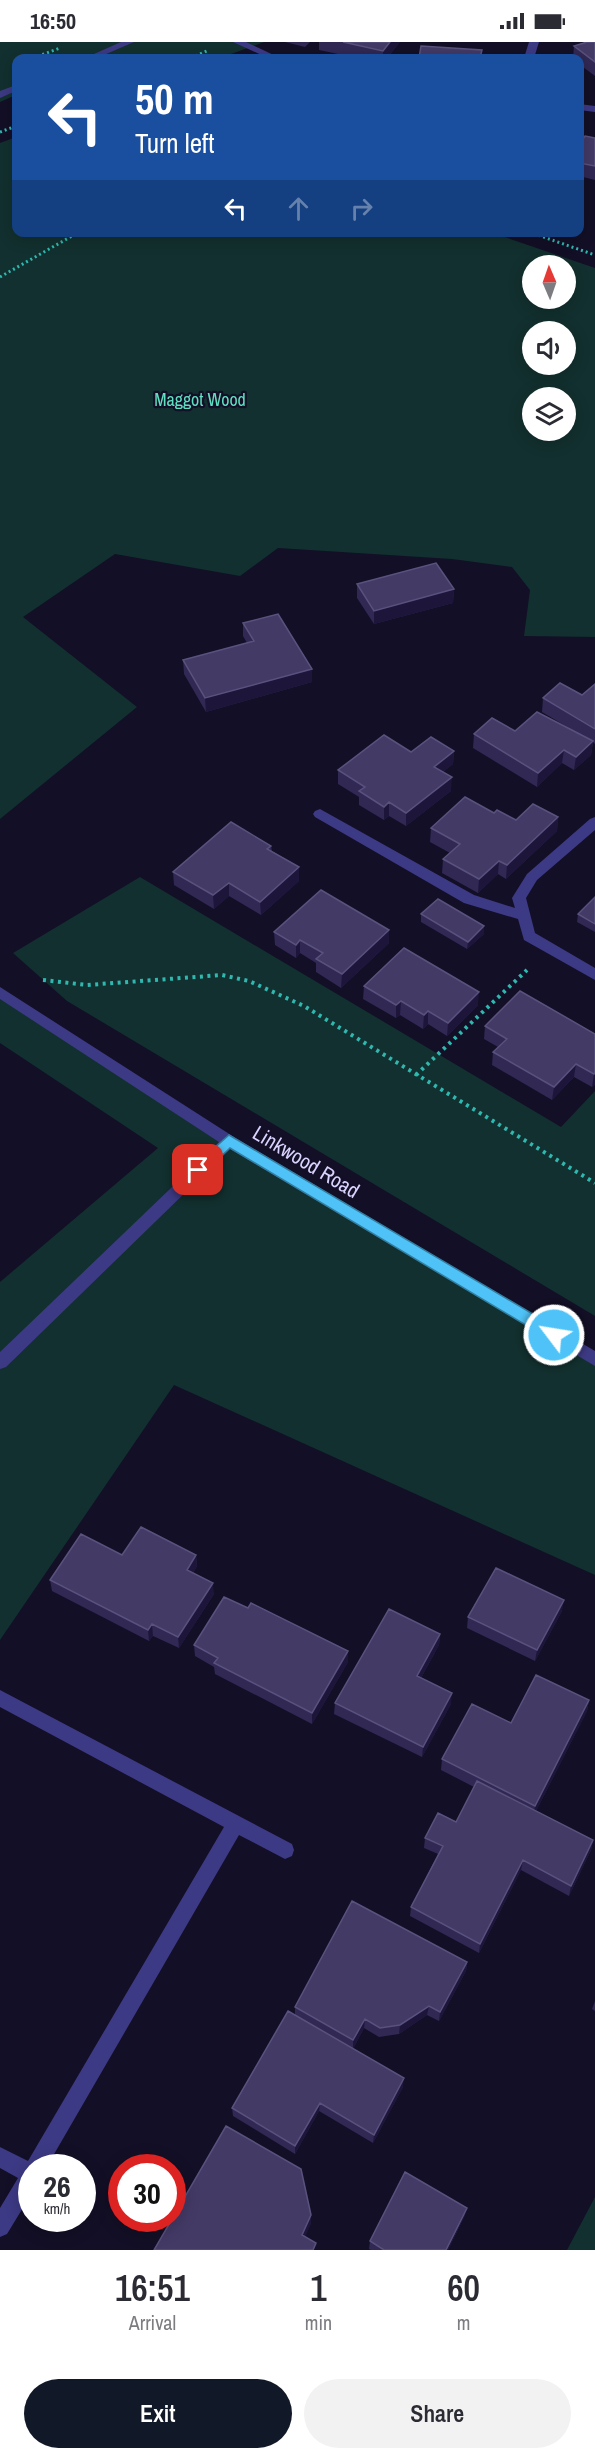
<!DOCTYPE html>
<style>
:root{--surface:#fff;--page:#f2f2f3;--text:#2b2b33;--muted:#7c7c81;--accent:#111827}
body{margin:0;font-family:"Archivo Narrow",sans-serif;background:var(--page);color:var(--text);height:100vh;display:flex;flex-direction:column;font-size:22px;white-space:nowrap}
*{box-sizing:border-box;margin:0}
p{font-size:20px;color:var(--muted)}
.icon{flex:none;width:33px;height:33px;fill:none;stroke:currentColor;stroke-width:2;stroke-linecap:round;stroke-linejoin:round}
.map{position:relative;height:2208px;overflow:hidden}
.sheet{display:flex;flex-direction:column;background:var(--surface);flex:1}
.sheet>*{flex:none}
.banner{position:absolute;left:12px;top:12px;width:572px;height:183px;border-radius:12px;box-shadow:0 3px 15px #0003;background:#1a4fa0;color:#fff;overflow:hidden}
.needle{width:39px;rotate:358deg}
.controls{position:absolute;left:522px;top:213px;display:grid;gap:12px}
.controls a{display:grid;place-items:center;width:54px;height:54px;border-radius:50%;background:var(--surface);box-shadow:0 3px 15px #0003;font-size:30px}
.speed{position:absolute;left:18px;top:2112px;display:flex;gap:12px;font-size:30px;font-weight:700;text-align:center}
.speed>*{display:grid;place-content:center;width:78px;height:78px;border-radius:50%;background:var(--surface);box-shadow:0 3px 15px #0003;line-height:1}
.speed small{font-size:15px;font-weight:400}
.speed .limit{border:9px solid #d22;background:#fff;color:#111}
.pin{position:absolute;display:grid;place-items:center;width:51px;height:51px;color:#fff;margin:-26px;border-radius:12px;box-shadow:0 3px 9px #0006}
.me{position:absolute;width:66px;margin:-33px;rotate:301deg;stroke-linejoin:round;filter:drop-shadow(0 0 4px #0008)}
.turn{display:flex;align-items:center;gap:21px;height:126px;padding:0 24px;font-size:27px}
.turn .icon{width:78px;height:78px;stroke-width:2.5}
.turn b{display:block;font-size:42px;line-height:51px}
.lanes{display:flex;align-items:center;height:57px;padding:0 24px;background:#0003;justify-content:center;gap:30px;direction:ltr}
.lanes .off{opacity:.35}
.eta{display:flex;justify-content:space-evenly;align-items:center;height:102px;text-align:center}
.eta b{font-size:36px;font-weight:600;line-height:42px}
.button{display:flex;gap:12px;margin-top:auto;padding:12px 24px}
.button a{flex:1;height:69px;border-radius:36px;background:var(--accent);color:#fff;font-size:24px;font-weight:600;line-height:69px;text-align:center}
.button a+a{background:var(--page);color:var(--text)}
.status{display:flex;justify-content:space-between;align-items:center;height:42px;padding:0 30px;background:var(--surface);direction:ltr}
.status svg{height:16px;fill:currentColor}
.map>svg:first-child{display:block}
</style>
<div class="status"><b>16:50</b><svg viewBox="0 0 49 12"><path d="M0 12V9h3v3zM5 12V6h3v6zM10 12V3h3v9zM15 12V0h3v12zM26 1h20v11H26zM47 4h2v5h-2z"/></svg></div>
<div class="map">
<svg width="595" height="2208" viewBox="0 0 595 2208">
<rect width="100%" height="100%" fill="#130f26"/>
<path fill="#12302f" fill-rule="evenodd" d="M0,0H264L220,16H16V53L0,60Z
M16,95V190L493,191L595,226V595L524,594L530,548L512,525L452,517L278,506L240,534L115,512L23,575L137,665L0,777V101ZM532,224H566V256H532ZM532,290H566V322H532ZM532,356H566V388H532Z
M140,835L561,1085L595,1049V1274L67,959L13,911Z
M0,950L183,1070L595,1317V1533L174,1343L0,1598V1240L158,1106L0,1001Z
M595,2155V2208H567Z"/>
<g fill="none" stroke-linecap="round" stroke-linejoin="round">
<path stroke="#2fb8b0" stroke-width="3" stroke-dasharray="2 3" stroke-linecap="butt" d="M33,16L60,6
M191,16L209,8
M0,90L16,84
M529,190L595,213
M0,235L79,190"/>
<path stroke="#2fb8b0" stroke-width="4" stroke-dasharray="3 4.5" stroke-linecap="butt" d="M43,938L87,943L222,933L249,939L304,964L595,1141
M416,1033L527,928"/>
<path fill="#3d3a85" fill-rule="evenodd" d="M233,0H246L280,16H268Z
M529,0H539L534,16H524Z
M579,62L595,64V70L579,68Z
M320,767L474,853L515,866L512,856L527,832L590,777L595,775V788L537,838L526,856L535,891L595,926V938L524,898L518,877L464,861L315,775L313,772L315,769Z
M0,945L234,1095L595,1309V1324L230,1107L6,1325L0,1327V1310L219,1100L0,957Z
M0,1648L292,1802L294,1808L292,1814L285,1817L239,1793L46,2126H32V2151L7,2192L0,2195V2166L18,2136L0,2126V2105L28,2119L224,1785L0,1665Z"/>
<path fill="#3d3a85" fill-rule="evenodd" d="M121,0H134L97,16H85Z
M16,43V49L0,56V49Z"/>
</g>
<path fill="#312854" d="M285,0H310L305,5Z
M319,0H400L387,16H357L319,8Z
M595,0V34L579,22V16H573L574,4Z
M595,96V138L579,134V104Z
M357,542L454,547L453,561L374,582L357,556Z
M243,581L312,640L206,670L184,632L183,618L247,601L243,594Z
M595,642V702L593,700L591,713L574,728L562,721L537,745L473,706L474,692L515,689L579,692L542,670L543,656L582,653Z
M454,709L453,722L443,730L451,749L406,784L389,774L384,778L359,763V755L338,742V728Z
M494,771L516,778L558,775L557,789L506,837L498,832L478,851L442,831L443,817L450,811L430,800L431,786Z
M271,804L272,809L299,825V839L261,873L229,854L214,867L174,843L173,830Z
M595,855V890L577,880L578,872Z
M421,872L484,892L467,907L421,880Z
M389,888V901L341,946L316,930V921L300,911L296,916L275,903L274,890Z
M364,944L478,963L447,994L428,982L423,987L400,973L396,976L363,957Z
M485,984L595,992V1042L592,1045L574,1035L552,1058L492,1023L493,1010L498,1005L484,997Z
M122,1513H196L197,1524L193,1531L214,1552L179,1606L153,1594L149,1599L52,1549L50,1538Z
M562,1569L535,1619L467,1586L468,1575Z
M440,1592L439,1603L421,1636L451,1662L422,1715L334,1672L335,1661Z
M194,1603L348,1620L312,1682L215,1632L214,1625L195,1614Z
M589,1658L587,1669L536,1769L593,1798L591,1808L569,1854L521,1828L479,1911L410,1874L411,1865L438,1812L424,1806L425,1796L456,1780L474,1745L441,1728L442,1717L511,1681Z
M467,1920L466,1929L439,1979L427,1973L399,1992L379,1995L364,1986L353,2007L403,2045L373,2101L319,2069L295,2112L233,2074L232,2066L295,1973V1965Z
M595,1959V1969L592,1967Z
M465,2173L448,2208H371L369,2207L370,2199Z"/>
<path fill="#1d163a" d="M390,0H400L387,16H383V9Z
M454,547L453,561L374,582V569Z
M312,627V640L206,670L205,656Z
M593,699L591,713L574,728L576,715Z
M564,708L562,721L537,745L538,731Z
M454,709L453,722L433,738L434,725Z
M452,735L451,749L406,784V771Z
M389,760V774L384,778V765Z
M558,775L557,789L506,837L507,823Z
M499,819L498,832L478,851L479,837Z
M299,825V839L261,873L260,860Z
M229,841V854L214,867L213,853Z
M484,884V892L467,907L468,900Z
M389,888V901L341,946L342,932Z
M300,898V911L296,916V903Z
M479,950L478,963L447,994L448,981Z
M401,959L400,973L396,976V963Z
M428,969V982L423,987L424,973Z
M576,1022L574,1035L552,1058L554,1045Z
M595,1031V1042L592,1045L594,1032Z
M196,1513L197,1524L188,1539L187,1528Z
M213,1541L214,1552L179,1606L178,1595Z
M564,1558L562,1569L535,1619L537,1608Z
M152,1582L153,1594L149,1599L148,1588Z
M440,1592L439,1603L416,1645L417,1634Z
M348,1609V1620L312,1682V1671Z
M452,1651L451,1662L422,1715L423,1705Z
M589,1658L587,1669L533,1775L535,1764Z
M593,1798L591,1808L569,1854L571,1844Z
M523,1818L521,1828L479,1911L480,1902Z
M467,1920L466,1929L439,1979L440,1970Z
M429,1964L427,1973L399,1992L400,1983Z
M365,1977L364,1986L353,2007V1998Z
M404,2036L403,2045L373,2101L374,2093Z
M320,2061L319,2069L295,2112V2104Z
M467,2166L465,2173L448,2208H446Z
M311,2173V2182L302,2202V2193Z"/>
<path fill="#433a66" stroke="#5a527e" stroke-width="1.5" d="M343,0H390L383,9Z
M587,0H595V20L574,4Z
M421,4L482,8L480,16H419Z
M585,94L595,96V124L579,121V104Z
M436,521L454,547L374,569L357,542Z
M278,572L312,627L205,656L183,618L254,599L243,581Z
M560,641L582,653L595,642V687L543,656Z
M537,670L593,699L576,715L564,708L538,731L474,692L492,676L515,689Z
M384,693L411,710L431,695L454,709L434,725L452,735L406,771L389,760L384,765L359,749L365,745L338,728Z
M465,755L494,771L497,768L516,778L533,762L558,775L507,823L499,819L479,837L443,817L460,802L431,786Z
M231,780L271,804L267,807L299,825L260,860L229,841L213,853L173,830Z
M321,848L389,888L342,932L316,917L323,911L300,898L296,903L274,890Z
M595,855V882L578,872Z
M438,857L484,884L468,900L421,872Z
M404,906L479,950L448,981L428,969L424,973L401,959L396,963L364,944Z
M520,949L595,992V1031L594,1032L576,1022L554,1045L493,1010L507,997L485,984Z
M141,1485L196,1513L187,1528L213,1541L178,1595L152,1582L148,1588L50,1538L81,1492L122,1513Z
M496,1526L564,1558L537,1608L468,1575Z
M224,1555L248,1566L251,1561L348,1609L312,1671L214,1621L218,1616L194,1603Z
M389,1567L440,1592L417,1634L452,1651L423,1705L335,1661Z
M536,1633L589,1658L535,1764L442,1717L472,1662L511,1681Z
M477,1739L593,1798L571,1844L523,1818L480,1902L411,1865L443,1804L425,1796L438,1771L456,1780Z
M352,1859L467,1920L440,1970L429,1964L400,1983L380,1986L365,1977L353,1998L295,1965Z
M288,1969L404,2036L374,2093L320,2061L295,2104L232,2066Z
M226,2084L301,2127L311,2173L302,2193L316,2201L313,2208H154Z
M405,2130L467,2166L446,2208H384L370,2199Z"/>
<path fill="#4fc3f7" stroke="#337fa1" stroke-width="1.5" d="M229,1093L560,1288L562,1293L560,1297H549L230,1106L203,1132H193V1125Z"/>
<g text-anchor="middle" stroke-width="4.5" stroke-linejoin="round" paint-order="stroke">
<g font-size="18" fill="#5fe0c0" stroke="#130f26">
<text x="200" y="364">Maggot Wood</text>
</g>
<g font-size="21" fill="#d9d4ff" stroke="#130f26">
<text transform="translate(306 1120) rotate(31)" y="7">Linkwood Road</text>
</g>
</g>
</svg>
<div class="controls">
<a><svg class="needle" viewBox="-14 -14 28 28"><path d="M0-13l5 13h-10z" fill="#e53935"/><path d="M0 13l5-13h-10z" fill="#7c7c81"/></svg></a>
<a><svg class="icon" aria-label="sound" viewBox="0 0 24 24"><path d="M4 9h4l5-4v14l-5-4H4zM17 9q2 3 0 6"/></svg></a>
<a><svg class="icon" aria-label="layers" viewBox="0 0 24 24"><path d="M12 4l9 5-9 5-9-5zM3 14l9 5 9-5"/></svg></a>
</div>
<div class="speed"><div>26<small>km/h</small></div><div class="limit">30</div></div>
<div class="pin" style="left:198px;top:1128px;background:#d93025"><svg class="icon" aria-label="arrive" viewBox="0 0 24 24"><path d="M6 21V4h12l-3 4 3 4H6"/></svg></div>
<svg class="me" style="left:554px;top:1293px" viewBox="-20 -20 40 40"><circle r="17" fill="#4fc3f7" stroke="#fff" stroke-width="3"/><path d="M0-11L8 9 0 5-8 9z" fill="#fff"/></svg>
<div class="banner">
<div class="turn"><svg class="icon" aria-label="left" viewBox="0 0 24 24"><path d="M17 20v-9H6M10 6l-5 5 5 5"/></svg><div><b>50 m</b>Turn left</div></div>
<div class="lanes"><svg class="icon" aria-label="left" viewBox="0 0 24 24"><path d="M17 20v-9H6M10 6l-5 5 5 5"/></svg><svg class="icon off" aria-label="ahead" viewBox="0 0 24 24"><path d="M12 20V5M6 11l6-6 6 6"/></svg><svg class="icon off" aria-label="right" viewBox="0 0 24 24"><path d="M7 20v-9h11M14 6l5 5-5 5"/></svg></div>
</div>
</div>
<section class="sheet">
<div class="eta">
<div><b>16:51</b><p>Arrival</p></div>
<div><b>1</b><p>min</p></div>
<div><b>60</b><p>m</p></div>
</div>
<div class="button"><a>Exit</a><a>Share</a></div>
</section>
